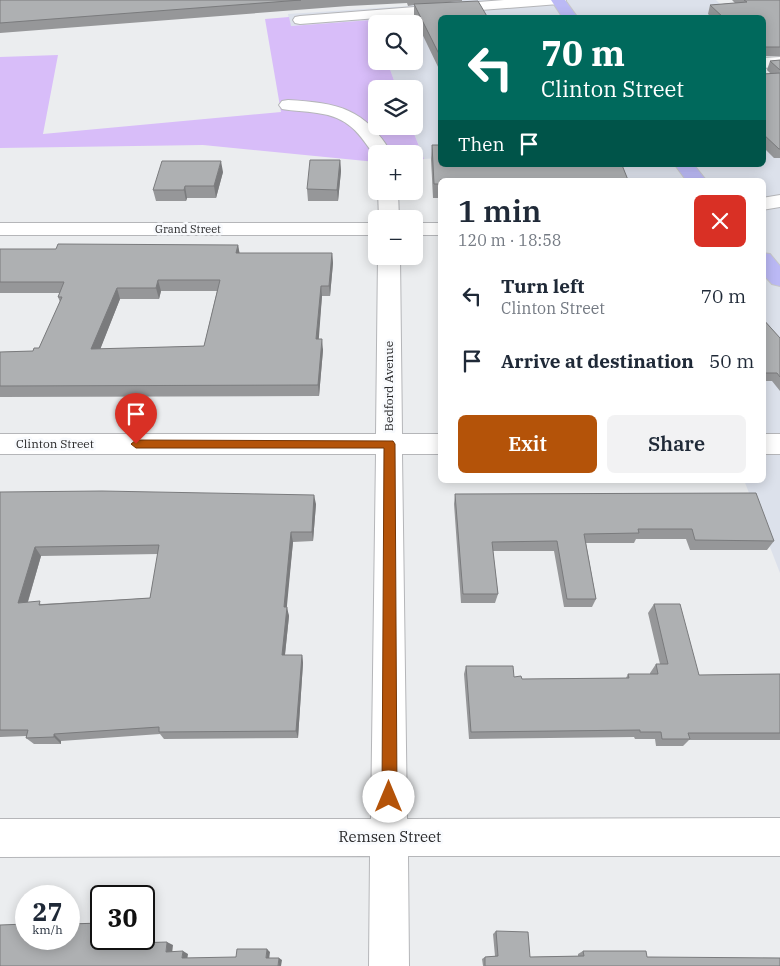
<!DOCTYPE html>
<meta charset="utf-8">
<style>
:root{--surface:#fff;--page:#f2f2f3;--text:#1f2937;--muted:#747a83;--accent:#b45309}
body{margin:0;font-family:"IBM Plex Serif",serif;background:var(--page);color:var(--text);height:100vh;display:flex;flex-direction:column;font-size:19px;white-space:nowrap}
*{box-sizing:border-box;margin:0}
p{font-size:16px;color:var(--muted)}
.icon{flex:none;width:28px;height:28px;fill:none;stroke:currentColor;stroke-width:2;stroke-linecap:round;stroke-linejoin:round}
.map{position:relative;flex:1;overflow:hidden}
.panel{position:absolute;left:438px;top:178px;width:328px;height:305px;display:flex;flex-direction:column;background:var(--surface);border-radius:8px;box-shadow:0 2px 12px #0003}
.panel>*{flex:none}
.hud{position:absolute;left:438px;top:15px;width:328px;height:152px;border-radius:8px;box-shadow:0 2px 12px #0003;background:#00695c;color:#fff;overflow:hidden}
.controls{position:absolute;left:368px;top:15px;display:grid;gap:10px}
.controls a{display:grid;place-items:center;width:55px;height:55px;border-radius:8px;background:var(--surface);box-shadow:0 2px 12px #0003;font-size:25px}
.speed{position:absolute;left:15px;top:885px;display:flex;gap:10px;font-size:25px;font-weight:700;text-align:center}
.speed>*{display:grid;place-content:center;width:65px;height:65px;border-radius:50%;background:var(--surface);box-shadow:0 2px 12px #0003;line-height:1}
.speed small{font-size:12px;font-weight:400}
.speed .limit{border:2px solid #111;border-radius:8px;background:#fff;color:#111}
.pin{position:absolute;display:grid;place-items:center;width:42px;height:42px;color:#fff;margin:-51px -21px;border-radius:50% 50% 50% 0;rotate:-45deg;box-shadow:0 0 5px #0007}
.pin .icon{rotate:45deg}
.me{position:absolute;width:55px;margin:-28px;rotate:0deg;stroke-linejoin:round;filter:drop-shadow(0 0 4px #0008)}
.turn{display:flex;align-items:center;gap:18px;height:105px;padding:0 20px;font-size:22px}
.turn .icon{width:65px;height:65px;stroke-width:2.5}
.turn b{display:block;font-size:35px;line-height:42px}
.then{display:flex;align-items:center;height:48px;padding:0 20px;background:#0003;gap:10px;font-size:19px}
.round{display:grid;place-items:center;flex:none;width:52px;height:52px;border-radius:8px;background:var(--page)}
.overview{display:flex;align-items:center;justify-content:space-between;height:85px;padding:0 20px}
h1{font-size:30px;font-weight:600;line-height:38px}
.action{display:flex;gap:10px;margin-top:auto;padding:10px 20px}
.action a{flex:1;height:58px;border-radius:8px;background:var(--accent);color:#fff;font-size:20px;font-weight:600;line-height:58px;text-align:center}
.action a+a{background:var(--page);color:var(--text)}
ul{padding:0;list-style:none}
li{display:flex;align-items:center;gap:15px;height:65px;padding:0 20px}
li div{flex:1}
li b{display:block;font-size:19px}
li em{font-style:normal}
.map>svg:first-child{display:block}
</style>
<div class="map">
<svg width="780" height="966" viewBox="0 0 780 966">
<rect width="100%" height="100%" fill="#ebedef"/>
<path fill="#dce1eb" d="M409,0H716L733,17L440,18V158L424,159L411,126H414V89H397L387,61H414V24H376V33L371,20L290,26L288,14L410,6Z
M763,88L780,105V573L744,480H762V180H558L556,165H762Z"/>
<path fill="#d8bdf9" d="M289,17L291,26L371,20L376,33V61H387L397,89H376V126H411L424,159L414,160V154H376V162L203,145L0,148V57L58,55L43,134L281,112L265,19Z"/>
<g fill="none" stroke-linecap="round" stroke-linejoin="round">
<defs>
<path id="minor" d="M504,0H566L564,3L559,4L300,24L295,23L293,20L295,17L300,16Z
M780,57V67L762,68V58Z
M288,100C338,103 365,108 392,154H376V158C359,133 349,117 317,113C305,111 293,111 282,109L279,105L282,101Z
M378,191H398L399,219H379Z
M780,195V207L762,210V198Z
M0,223H376V235H0Z
M414,223H440V235H414Z
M378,256H400L402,434H440V454H402L407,819L780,818V856H408L409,966H369L370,856L0,857V819H371L376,454H0V434H376Z
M762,434H780V454H762Z"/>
<path id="major" d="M551,0H565L578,18H563Z
M675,165H694L706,180H686Z
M762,253L770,254L780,266V286L772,284L762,273Z"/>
</defs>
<use href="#minor" stroke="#b5b6b9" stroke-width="2"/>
<use href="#major" stroke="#c7c7c8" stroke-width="2"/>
<use href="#minor" fill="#fff" fill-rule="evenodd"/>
<use href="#major" fill="#bbb9f5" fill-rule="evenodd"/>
</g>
<path fill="#969799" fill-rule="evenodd" d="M0,0H462V1L439,3L440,18V71L414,17V5L408,6L407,3L348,6L0,33Z
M732,0H780V56H763L762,57V18H712L708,14L710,5L735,3Z
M780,60V158H774L762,146V74H771L767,70L770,61Z
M432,145L440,180V198H433L431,159Z
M340,160L341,171L338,201H308L307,189Z
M223,172L216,198H187L186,201H156L153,190Z
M238,245L239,253H332L333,263L330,296H322L318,339L323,350L319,396L0,397V352L33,351L39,348L60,302L58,297L60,293H0V249H56ZM161,291H217L204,346L100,349L120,299H159Z
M762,318L780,338V391L772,381H762Z
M0,492L316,504L313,541L293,542L286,607L289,616L285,655H302L303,663L298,738L164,739L160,734L61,741V744H34L26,738V736L0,737ZM158,554L150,598L42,604L28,602L41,556Z
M455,494L774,541L767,550H690L686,539H636L634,543H586L596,599L592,607H564L554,551H493L498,594L495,603H461L454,504Z
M654,604L699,675L780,674V740H689L683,746H656L655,739H635L634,737L469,739L464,674L466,666L522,679L626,678L628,674H650V673L656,664H660L648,613Z
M496,931L530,957L578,956V954L583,951L647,957L780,966H483L482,959L485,957L495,956L493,934Z"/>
<path fill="#7a7b7d" d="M340,160L341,171L338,201L337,190Z
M221,161L223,172L216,198L214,186Z
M185,186L187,198L186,201L184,190Z
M238,245L240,255L236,253Z
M332,253L333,263L330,296L329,286Z
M158,280L161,291L159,299L156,288Z
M321,286L322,296L318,350L316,339Z
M117,288L120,299L96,360L91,349Z
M322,339L323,350L319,396L318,385Z
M314,495L316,504L313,541L312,532Z
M291,532L293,542L286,616L284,607Z
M35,547L41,556L25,611L18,603Z
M287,607L289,616L284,663L282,655Z
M302,655L303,663L298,738L296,731Z
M54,734L61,741V744L54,737Z
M105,939H113L112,947L104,944Z
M167,942L173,945L172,954L166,952Z
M267,949L270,952L269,960L266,958Z
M183,951L188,954L187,961L182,958Z
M279,958L282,960L281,966H278Z"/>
<path fill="#aeb0b2" stroke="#7a7b7d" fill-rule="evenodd" d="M0,0H301L0,23Z
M744,0H780V47H765L763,54H762V18H724L710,5L747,2Z
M478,1L488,18H440V56L414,4Z
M780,60V70L770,61Z
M780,73V149H779L762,133V74Z
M432,145H440V165H622L628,180H440V184H434Z
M310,160H340L337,190L307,189Z
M162,161H221L214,186H185L184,190H153Z
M58,244L238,245L236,253H332L329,286H321L316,339H322L318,385L0,386V352L33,351L34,348H39L62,297H58L64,282H0V249H56ZM158,280H220L204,346L91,349L117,288H156Z
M762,318L780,338V377L777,373H762Z
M102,491L314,495L312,532H291L284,607H287L282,655H302L296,731L159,732V727L54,734V737L26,738L28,730H0V492ZM159,545L150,598L39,605L40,601L18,603L35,547Z
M756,493L774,541L695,540L692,529H638L639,533L584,534L596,599H567L557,541L492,542L498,594H463L455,494Z
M654,604H680L699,675L780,674V733H688L690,739H662L661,732H640V730L471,732L466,666H513L514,677L521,676L522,679L629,678L628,674H658L656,664H668Z
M101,923V939H105L104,944L167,942L166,952L183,951L182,958L236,957L237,949H267L266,958H279L278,966H0V925L26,924V939H69V924Z
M496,931L528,932L530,957L584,956L583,951H646L647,957L780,958V966H485V957L498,956Z"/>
<path fill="#b45309" stroke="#753606" d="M136,440L393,441L395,444L397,797L394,803L389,805L384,803L382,797L384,448H136L131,444Z"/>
<g text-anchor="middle" stroke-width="5" stroke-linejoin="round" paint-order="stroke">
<g font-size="11" fill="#29292a" stroke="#f8fafd">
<text x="188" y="233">Grand Street</text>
</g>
<g font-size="12" fill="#29292a" stroke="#f8fafd">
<text transform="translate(389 386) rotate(-90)" y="4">Bedford Avenue</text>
<text x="55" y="448">Clinton Street</text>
</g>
<g font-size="15" fill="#29292a" stroke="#f8fafd">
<text x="390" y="842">Remsen Street</text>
</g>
</g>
</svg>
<div class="controls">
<a><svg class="icon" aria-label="search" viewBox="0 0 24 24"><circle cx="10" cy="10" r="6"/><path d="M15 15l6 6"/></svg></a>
<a><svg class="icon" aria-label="layers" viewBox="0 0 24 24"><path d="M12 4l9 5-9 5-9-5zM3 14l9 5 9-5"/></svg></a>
<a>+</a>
<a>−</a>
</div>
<div class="speed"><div>27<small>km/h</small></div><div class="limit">30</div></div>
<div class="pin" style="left:136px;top:444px;background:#d93025"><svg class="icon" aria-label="arrive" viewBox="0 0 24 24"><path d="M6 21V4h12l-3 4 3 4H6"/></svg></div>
<svg class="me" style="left:389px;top:797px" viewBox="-20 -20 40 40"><circle r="19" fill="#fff"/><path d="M0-13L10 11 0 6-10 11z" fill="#b45309"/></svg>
<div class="hud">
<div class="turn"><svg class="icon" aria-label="left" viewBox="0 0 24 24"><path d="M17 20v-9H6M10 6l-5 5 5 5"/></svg><div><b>70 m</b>Clinton Street</div></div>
<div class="then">Then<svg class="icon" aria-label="arrive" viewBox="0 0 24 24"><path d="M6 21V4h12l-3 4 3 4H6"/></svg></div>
</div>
<section class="panel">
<div class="overview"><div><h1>1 min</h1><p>120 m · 18:58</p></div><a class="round" style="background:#d93025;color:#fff"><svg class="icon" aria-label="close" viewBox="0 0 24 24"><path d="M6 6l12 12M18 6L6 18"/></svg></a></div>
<ul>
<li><svg class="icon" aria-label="left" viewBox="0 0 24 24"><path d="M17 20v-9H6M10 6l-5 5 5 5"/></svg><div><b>Turn left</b><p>Clinton Street</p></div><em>70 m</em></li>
<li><svg class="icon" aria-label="arrive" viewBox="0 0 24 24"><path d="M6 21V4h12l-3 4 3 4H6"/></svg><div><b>Arrive at destination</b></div><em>50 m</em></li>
</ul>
<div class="action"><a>Exit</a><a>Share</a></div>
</section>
</div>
